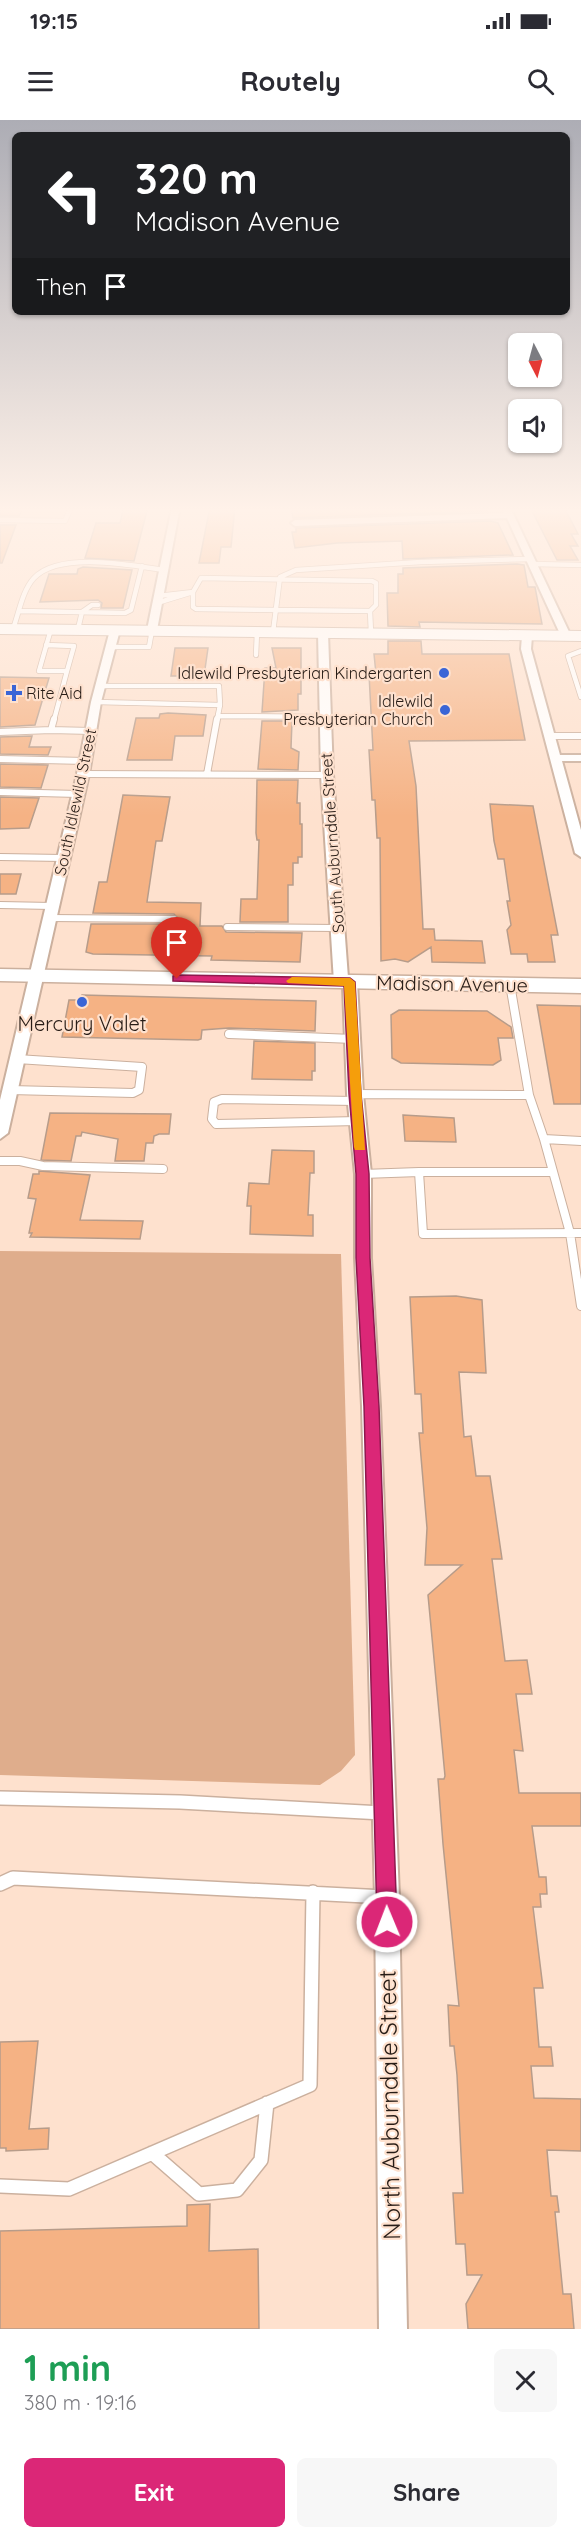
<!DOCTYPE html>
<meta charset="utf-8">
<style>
:root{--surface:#fff;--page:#f7f7f7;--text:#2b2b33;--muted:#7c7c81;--accent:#db2777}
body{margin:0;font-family:Quicksand,sans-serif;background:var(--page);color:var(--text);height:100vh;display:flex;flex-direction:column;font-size:22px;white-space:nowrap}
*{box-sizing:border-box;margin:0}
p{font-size:20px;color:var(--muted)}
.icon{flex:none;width:33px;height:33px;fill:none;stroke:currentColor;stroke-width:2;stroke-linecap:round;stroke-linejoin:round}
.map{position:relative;height:2209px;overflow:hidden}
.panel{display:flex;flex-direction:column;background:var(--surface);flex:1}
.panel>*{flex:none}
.hud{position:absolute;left:12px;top:12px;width:558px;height:183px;border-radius:9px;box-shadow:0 2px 4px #0004;background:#202124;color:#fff;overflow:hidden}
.needle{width:39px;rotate:174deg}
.buttons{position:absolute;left:508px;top:213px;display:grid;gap:12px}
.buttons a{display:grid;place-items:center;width:54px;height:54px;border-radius:9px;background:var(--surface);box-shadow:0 2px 4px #0004;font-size:30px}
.pin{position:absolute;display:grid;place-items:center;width:51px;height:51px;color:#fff;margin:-62px -26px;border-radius:50% 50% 50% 0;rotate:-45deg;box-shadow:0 0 6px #0007}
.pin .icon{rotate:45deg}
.me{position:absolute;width:66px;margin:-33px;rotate:359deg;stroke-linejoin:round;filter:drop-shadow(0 0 4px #0008)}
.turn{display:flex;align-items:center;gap:21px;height:126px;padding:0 24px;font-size:27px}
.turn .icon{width:78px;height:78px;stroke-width:2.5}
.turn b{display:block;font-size:42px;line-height:51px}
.then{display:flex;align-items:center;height:57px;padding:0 24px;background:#0003;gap:12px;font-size:22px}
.round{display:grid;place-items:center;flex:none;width:63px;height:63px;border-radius:9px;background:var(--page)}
.summary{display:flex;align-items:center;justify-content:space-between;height:102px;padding:0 24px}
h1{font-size:36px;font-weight:800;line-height:45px;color:#1e9e55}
.button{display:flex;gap:12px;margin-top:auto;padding:12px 24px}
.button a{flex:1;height:69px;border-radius:9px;background:var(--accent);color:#fff;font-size:24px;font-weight:800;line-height:69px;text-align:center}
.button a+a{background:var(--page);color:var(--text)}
.status{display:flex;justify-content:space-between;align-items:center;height:42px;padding:0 30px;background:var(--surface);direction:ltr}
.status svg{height:16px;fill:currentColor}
header{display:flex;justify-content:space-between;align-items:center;height:78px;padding:0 24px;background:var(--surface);font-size:27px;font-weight:800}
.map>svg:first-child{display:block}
</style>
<div class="status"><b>19:15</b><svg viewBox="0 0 49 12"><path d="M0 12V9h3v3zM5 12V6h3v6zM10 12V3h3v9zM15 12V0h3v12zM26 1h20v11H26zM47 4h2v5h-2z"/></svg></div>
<header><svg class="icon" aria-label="menu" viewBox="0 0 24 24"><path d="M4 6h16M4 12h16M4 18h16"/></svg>Routely<svg class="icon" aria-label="search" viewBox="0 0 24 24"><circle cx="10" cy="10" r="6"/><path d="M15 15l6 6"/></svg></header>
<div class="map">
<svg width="581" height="2209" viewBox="0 0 581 2209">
<rect width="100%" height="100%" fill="#fee1ce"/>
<path fill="#dfad8c" d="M0,1131L341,1134L355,1635L341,1651L320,1665L0,1655Z"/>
<path fill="#f5b284" stroke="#b79c8a" stroke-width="1.5" d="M0,387H23L19,396H0Z
M124,387H148L134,441L85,438L96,403H120Z
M210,387H235L231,427H221L219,443H199Z
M291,387H485L487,391L293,398Z
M530,387H564L578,414H571L578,426H570L578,440H557Z
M490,401L498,403L513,435L403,439L402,421L337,423L295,428L292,412H296V408Z
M0,405H16L2,443H0Z
M517,444L524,445L528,467H535L542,504L419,502L420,507L388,506L387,473H398V454H403V448Z
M83,447L132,450L123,488H101L102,483L98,480L40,482L49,454H77L78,449Z
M388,521H421L422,534H509L525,620L409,621L416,666L423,809H434L435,820L482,821L485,843L432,842L431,827L408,842L395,839L381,841L380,718H377L375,680H372L369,630H373L369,554H376L374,534H388Z
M175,528H208L204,556H171Z
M272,528H301V574H298V590L262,592L265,548H276Z
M0,557L49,558L35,605L0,607Z
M168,593L206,595L203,616H175L172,640H127L136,598H159L160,594Z
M262,601H292L291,628L299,632L298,650L258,649Z
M32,616L29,627H51L48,635L0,634V617Z
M0,644L48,645L41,668L0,667Z
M257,660H298L297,683H300V704H302V737H298V743H293V765H288V802H240L241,779H257L259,720H257L256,713Z
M123,675L170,677L162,721H156L147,782L201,783L200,806H222L226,812L302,813L300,842L211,840L212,836L93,834L86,832L91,804H174L179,800L174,794L93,793L99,762H107Z
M0,677L39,678L29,708L0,709Z
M490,684L533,686L558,815H551L555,842H528L527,834H511L507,810L511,805L507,781H510L504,739H498L494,721Z
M0,754H21L16,774H0Z
M82,875L316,881L315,911L229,908L202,910L201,919L198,920L62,917L69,880H81Z
M537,885L581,886V984H554Z
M399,890L487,891L511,907L513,918H498L501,940L493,945L401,943L392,938L391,895Z
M254,921L315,923V951H312V960L252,959Z
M50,993L171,994L169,1014H159L154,1016L153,1023H146L144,1041H115L118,1019L82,1012L81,1016H76L71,1041L41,1040Z
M403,995L454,998L456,1022L405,1021Z
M272,1030L314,1031V1053H310L308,1095H313V1116L250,1114L251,1086H247L249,1063L269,1064Z
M39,1051L90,1055L80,1100L143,1101L140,1119L30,1117L32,1113H29L36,1079L28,1078L33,1054H39Z
M456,1176L482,1180L486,1253L459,1252L464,1317L471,1316L476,1356H490L502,1439H492L505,1541L527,1540L532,1574H516L523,1631L514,1630L519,1673H581V1706H532L539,1757H546L547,1774H540L541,1787H533L543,1868H534L539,1927H551L553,1946H531L534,1978L581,1979V2031L547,2030L551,2076H557L559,2092H555L563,2174H571L574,2209H468L466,2184L482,2155H467L465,2124H456L453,2073H463L457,1955L454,1926H450L448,1885L459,1886L443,1724L438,1659H444L445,1656L428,1475L462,1445H425L427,1408L419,1313H423L421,1274H415L410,1177Z
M38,1921L29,2009L49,2008L48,2029L6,2031V2028H0V1922Z
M210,2084L209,2131L258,2129L259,2209H0V2111L187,2106V2085Z"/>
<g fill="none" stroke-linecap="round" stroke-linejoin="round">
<defs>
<path id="lane-far3" d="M0,400L65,401L71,387
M532,444L581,445
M193,472L201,458L372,461L376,463V485L370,491
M193,473V487L196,489L370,491L371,513
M157,483L193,472L158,476
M20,491L125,493L131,490L142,446
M13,509C19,493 22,471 34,458C59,431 131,445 164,450
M51,509L39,551H67L54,600
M78,509L82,492L92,485H98
M273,512L280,457L296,450L421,442L530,439
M46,525L74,526L67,551
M110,527H149L152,510
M581,531L568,536L581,577
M256,535L257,512
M100,566H219L220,585
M96,582L220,585L217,600
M218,596L325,597"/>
<path id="lane-far2" d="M54,599L51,610L91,611
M0,612L51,610
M551,616H581
M0,639L85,641
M83,654L327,655
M207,654L217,599
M0,672L78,674
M0,737L63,738
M0,785L52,786
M49,798L174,799
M227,807L338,808
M510,865L511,871"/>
<path id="lane-far1" d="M511,870L529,975
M229,914L353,919
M10,970L133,973L139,970L142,947L17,939
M355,974L529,975L544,1019L581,1021
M356,981L222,979L214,982L212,999L216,1004L358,1001
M544,1019L570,1113L581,1186
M0,1041H20L43,1046L163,1049
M419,1052H553
M363,1054L419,1052L423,1114L581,1113"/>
<path id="lane" d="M0,1678L180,1682L382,1693
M0,1764L13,1758L385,1777
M152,2033L199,2074L237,2070L261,2040L267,1983
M0,2066L69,2069L310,1965L313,1772"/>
<path id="street" d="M172,387H180L157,510L152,513L147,510Z
M502,387H510L571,516L570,518L561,516L507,398L295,406L291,403L295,400L504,393Z
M115,507L120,510L101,582L89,654L8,1013L0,1019V980L77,654L91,582L110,510Z
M323,510L328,513L333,655L348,858L355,859L357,862L363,974L371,1054V1138L380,1286L399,1777L407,2209H379L375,1777L362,1286L355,1138V1054L347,974L343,866L336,865L334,862L321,655L318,513Z
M527,513L532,516L531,529L560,635H581V641H562L581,710V737L575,733L521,529L522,516Z"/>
<path id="secondary" d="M0,849L581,859V873L0,861Z"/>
<path id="primary" d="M0,504L581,511V521L0,514Z"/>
</defs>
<use href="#lane-far3" stroke="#cbb09e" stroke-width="6"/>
<use href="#lane-far2" stroke="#cbb09e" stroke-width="8"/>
<use href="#lane-far1" stroke="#cbb09e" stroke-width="10"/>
<use href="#lane" stroke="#cbb09e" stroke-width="16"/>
<use href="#street" stroke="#cbb09e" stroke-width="4"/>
<use href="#secondary" stroke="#cbb09e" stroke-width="3"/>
<use href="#primary" stroke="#cbb09e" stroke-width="2"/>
<use href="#lane-far3" stroke="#fff" stroke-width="4.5"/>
<use href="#lane-far2" stroke="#fff" stroke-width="6"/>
<use href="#lane-far1" stroke="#fff" stroke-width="8"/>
<use href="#lane" stroke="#fff" stroke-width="13"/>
<use href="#street" fill="#fff" fill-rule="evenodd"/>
<use href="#secondary" fill="#fff" fill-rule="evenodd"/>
<use href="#primary" fill="#fff" fill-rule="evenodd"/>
</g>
<linearGradient id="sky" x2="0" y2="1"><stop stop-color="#adadb5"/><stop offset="0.56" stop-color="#fff2e9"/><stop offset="1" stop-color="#fff2e9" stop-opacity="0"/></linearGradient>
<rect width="581" height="696" fill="url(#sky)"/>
<path fill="#db2777" stroke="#8e194d" stroke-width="1.5" d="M177,855L350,858L355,862L361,974L369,1054L370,1138L379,1286L397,1802L394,1809L387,1811L380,1809L377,1802L364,1286L356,1138V1054L349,974L344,866L173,861V856Z"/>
<path fill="#f59e0b" d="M292,857L350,858L355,862L365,1030H355L354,1027L344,866L288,863L286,861Z"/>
<g fill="#3a65d6" stroke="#fee1ce" stroke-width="2">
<circle cx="444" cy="553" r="6"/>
<path d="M11 564h6v6h6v6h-6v6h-6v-6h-6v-6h6z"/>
<circle cx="445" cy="590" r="6"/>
<circle cx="82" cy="882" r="6"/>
</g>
<g text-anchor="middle" stroke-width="4.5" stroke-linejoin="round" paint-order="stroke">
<g font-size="16" fill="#271c16" stroke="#fee1ce" text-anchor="end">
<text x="432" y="559">Idlewild Presbyterian Kindergarten</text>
<text x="26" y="579" text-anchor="start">Rite Aid</text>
<text x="433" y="587">Idlewild<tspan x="433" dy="18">Presbyterian Church</tspan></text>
</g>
<g font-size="16" fill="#271c16" stroke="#fee1ce">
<text transform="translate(75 682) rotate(-78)" y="6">South Idlewild Street</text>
<text transform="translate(332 723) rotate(-94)" y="6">South Auburndale Street</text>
</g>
<g font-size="20" fill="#271c16" stroke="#fee1ce">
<text transform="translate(452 864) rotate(1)" y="7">Madison Avenue</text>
</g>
<g font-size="20" fill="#271c16" stroke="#fee1ce">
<text x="82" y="911">Mercury Valet</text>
</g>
<g font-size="24" fill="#271c16" stroke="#fee1ce">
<text transform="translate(390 1985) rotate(-91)" y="8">North Auburndale Street</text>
</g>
</g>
</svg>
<div class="buttons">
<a><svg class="needle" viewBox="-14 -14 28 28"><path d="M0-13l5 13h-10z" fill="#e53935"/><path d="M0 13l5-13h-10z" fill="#7c7c81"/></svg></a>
<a><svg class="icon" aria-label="sound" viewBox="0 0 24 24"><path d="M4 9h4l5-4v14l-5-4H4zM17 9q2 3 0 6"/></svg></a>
</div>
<div class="pin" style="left:177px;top:859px;background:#d93025"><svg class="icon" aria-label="arrive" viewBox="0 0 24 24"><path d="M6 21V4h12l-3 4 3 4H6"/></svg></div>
<svg class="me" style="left:387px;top:1802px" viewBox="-20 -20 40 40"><circle r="17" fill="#db2777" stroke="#fff" stroke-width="3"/><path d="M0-11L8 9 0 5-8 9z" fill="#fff"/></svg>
<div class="hud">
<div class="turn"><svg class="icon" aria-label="left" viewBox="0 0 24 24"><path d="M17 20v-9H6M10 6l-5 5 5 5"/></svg><div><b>320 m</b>Madison Avenue</div></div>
<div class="then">Then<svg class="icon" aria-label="arrive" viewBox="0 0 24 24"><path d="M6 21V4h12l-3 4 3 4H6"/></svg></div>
</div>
</div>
<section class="panel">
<div class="summary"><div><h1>1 min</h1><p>380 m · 19:16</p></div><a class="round"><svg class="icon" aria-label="close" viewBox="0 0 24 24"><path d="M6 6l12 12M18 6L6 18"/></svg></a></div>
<div class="button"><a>Exit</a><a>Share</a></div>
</section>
